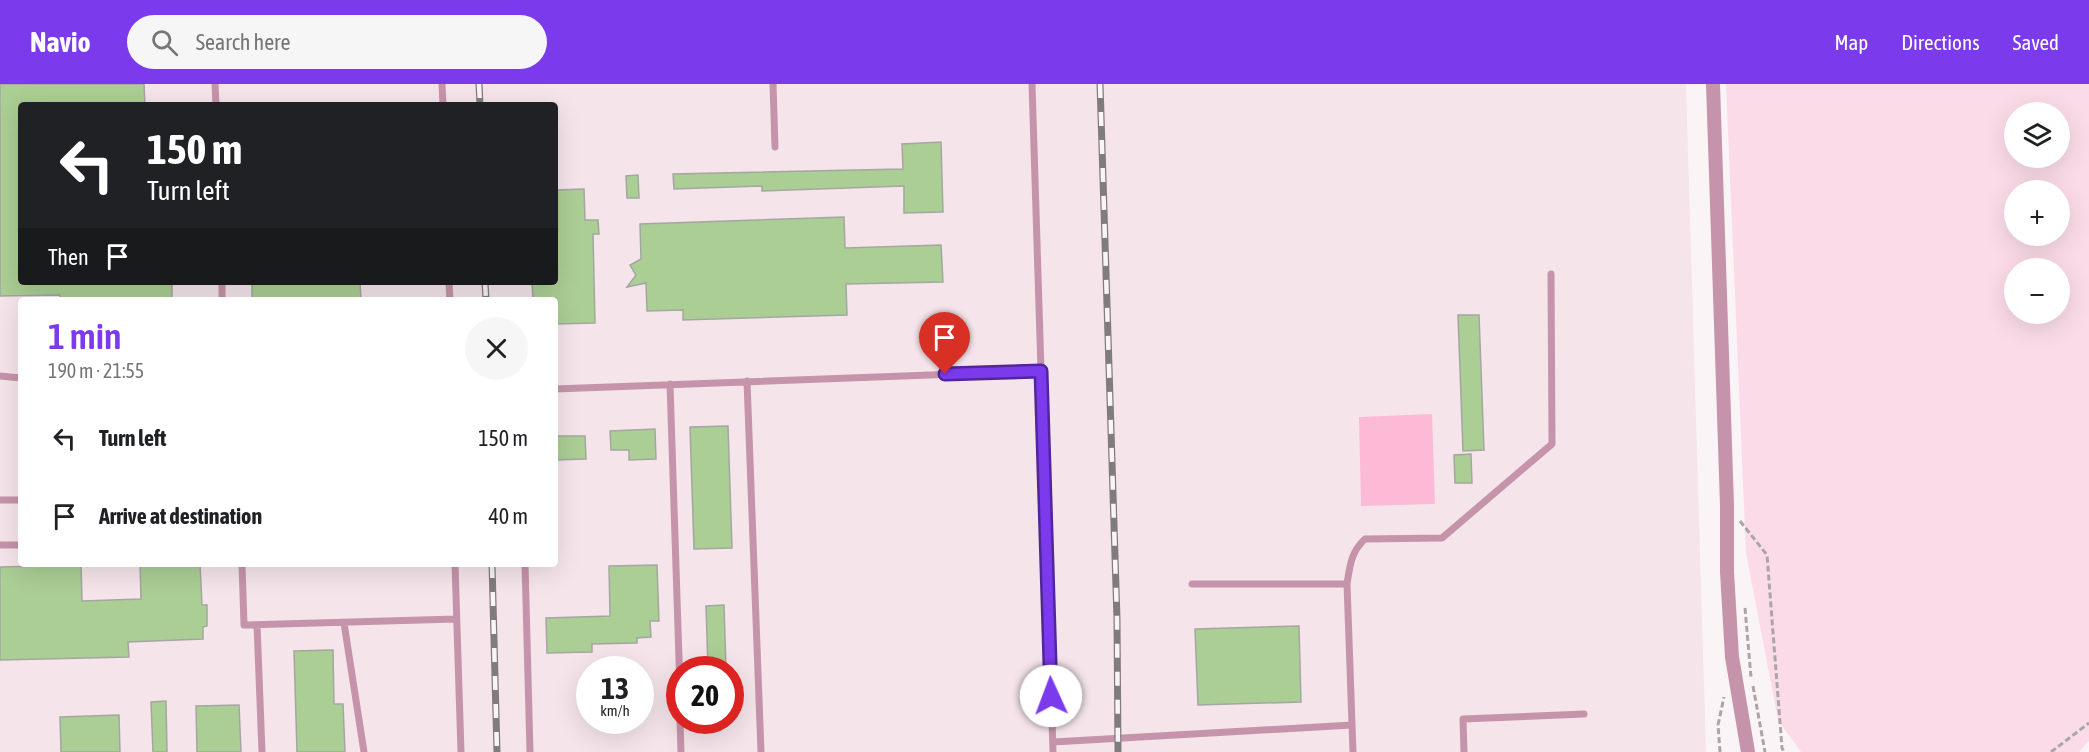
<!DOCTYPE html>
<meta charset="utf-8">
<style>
:root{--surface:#fff;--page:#f6f6f6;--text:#202124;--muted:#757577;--accent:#7c3aed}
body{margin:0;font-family:"Asap Condensed",sans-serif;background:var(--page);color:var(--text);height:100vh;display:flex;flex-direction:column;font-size:22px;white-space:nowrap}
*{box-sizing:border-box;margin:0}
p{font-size:20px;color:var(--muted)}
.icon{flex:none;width:33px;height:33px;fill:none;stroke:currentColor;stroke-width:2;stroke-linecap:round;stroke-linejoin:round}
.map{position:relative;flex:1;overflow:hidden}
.side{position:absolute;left:18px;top:213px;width:540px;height:270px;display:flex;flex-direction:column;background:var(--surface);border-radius:6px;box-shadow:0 6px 24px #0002}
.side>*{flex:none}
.guide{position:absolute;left:18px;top:18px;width:540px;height:183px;border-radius:6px;box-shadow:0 6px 24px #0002;background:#202124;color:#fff;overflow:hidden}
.buttons{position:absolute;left:2004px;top:18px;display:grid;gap:12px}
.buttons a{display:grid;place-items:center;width:66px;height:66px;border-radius:50%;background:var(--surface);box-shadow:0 6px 24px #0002;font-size:30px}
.speed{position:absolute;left:576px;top:572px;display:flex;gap:12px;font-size:30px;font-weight:700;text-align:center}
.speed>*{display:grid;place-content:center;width:78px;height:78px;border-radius:50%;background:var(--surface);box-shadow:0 6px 24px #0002;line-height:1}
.speed small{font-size:15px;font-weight:400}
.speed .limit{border:9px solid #d22;background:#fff;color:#111}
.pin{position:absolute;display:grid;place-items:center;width:51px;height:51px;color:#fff;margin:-62px -26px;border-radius:50% 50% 50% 0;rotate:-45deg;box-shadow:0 0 6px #0007}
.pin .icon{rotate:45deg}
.me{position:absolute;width:66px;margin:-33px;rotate:358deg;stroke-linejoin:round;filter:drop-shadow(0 0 4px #0008)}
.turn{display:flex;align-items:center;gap:21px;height:126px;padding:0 30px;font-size:27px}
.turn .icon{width:78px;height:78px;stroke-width:2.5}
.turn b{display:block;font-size:42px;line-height:51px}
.then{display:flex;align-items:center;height:57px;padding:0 30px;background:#0003;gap:12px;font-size:22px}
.round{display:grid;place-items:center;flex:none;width:63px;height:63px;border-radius:32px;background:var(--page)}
.headline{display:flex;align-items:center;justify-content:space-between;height:102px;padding:0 30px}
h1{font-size:36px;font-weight:600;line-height:45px;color:var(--accent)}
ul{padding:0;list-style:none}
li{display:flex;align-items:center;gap:18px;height:78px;padding:0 30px}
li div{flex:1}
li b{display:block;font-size:22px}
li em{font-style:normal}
header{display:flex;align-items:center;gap:36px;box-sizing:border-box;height:84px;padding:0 30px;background:var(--accent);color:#fff}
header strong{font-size:28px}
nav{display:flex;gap:33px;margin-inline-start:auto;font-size:21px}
.search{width:420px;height:54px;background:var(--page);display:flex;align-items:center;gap:15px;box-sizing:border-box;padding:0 21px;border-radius:33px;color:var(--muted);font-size:22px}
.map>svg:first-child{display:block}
</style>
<header>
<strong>Navio</strong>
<div class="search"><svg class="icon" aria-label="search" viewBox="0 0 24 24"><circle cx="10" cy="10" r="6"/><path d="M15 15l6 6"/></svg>Search here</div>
<nav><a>Map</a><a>Directions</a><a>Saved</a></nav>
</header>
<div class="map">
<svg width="2089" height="668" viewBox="0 0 2089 668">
<rect width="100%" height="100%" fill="#fbf4f7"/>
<path fill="#f5e5eb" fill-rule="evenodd" d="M0,0H1686L1706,668H0ZM21,21H555V198H21ZM21,216H555V480H21ZM590,585H640V636H590ZM680,585H730V636H680Z"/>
<path fill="#fbdbe8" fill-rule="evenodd" d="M1726,0H2089V657L2079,668H1801L1778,636L1746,469ZM2014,28H2060V74H2014ZM2014,106H2060V152H2014ZM2014,184H2060V230H2014Z"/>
<path fill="#fdbad7" d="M1432,330L1435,420L1361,422L1359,333Z"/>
<path fill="#abce94" stroke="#a4a7a1" stroke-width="1.5" d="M0,0H144L145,21H21V198H172V216H60V211L0,212Z
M941,58L943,128L904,129V102L762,107V102L674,105L673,90L903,85L902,60Z
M638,91L639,114H627L626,92Z
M584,105L585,136H598L599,150H593L595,239L555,240V216H533L532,198H555V106Z
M844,133L845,164L941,161L943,198L846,200L847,231L683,236V226L647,227L646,199L627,203L636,191L630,181L641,175L640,140Z
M252,198H360L361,216H252Z
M1458,231H1479L1484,366L1463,367Z
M728,342L732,464L694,465L690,343Z
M655,345L656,375L629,376V366H611L610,347Z
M555,352H585L586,375L555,376Z
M1471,370L1472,399H1455L1454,371Z
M140,480H200L202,521H207V542L203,543V555L128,558L129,573L0,576V483L81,481L82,517L141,515Z
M657,481L659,537H650L651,553L637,554V559L592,560V568L547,569L546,534L610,532L609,482Z
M724,521L726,585H708L706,522Z
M1299,542L1301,618L1198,621L1195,545Z
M333,566L334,620H343L345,668H297L294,567Z
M166,617L167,668H153L151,618Z
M239,621L241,668H197L196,622Z
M119,631L120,668H61L60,633Z"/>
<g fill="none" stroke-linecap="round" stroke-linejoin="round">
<path stroke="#aaa5a7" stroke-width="3" stroke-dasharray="6 3" stroke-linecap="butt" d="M1740,437L1767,471L1782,664L1784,668
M1745,524L1751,593
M1753,602L1765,668
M1720,668L1718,641L1724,613
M2051,668L2089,639"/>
<path stroke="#c694aa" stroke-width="7" d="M215,0L216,21
M442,0L443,21
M773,0L775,63
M1032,0L1053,668
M222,198V216
M449,198L450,216
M0,292L21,294
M747,297L761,668
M670,300L680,606
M555,305L1041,287
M0,416H21
M0,461H21
M242,480L244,541L456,535
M455,480L461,668
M525,480L530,668
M1192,500H1347L1353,668
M1347,500C1350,481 1351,468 1365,455L1442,454L1552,360L1551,190
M344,539L364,668
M257,541L262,668
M680,636L681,668
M1053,658L1352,641
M1464,668L1463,635L1584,630"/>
<path stroke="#c694aa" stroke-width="14" d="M1713,0L1727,421V488L1732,573L1748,668"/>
<defs>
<path id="rail" d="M479,0L480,21
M1100,0L1117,535L1118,668
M485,198L486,216
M492,480L497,668"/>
</defs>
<use href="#rail" stroke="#807c7e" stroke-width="7"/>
<use href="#rail" stroke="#fbf4f7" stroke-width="4.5" stroke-dasharray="14" stroke-linecap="butt"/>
</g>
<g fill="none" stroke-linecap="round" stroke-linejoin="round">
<defs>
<path id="route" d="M945,290L1041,287L1051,612"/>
</defs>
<use href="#route" stroke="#51269a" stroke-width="15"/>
<use href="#route" stroke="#7c3aed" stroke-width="10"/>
</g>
</svg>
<div class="buttons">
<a><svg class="icon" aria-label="layers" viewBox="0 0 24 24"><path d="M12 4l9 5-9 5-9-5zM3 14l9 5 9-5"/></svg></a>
<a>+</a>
<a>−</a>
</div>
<div class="speed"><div>13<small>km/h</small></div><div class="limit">20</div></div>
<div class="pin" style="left:945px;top:290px;background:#d93025"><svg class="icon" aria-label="arrive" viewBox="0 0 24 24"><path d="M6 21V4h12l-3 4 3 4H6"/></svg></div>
<svg class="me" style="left:1051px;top:612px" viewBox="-20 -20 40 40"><circle r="19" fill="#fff"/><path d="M0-13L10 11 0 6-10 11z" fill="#7c3aed"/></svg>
<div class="guide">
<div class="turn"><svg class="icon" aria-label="left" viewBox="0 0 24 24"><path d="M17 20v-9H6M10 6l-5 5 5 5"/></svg><div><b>150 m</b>Turn left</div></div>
<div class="then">Then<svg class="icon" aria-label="arrive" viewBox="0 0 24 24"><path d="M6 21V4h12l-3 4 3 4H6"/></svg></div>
</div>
<section class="side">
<div class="headline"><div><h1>1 min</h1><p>190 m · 21:55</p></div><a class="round"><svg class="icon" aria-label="close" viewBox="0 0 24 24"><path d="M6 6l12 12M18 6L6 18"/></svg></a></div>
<ul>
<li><svg class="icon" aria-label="left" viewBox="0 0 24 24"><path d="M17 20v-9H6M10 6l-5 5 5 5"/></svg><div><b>Turn left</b></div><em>150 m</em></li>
<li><svg class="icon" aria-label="arrive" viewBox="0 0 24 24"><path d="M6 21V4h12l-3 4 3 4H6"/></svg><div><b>Arrive at destination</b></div><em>40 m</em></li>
</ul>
</section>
</div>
